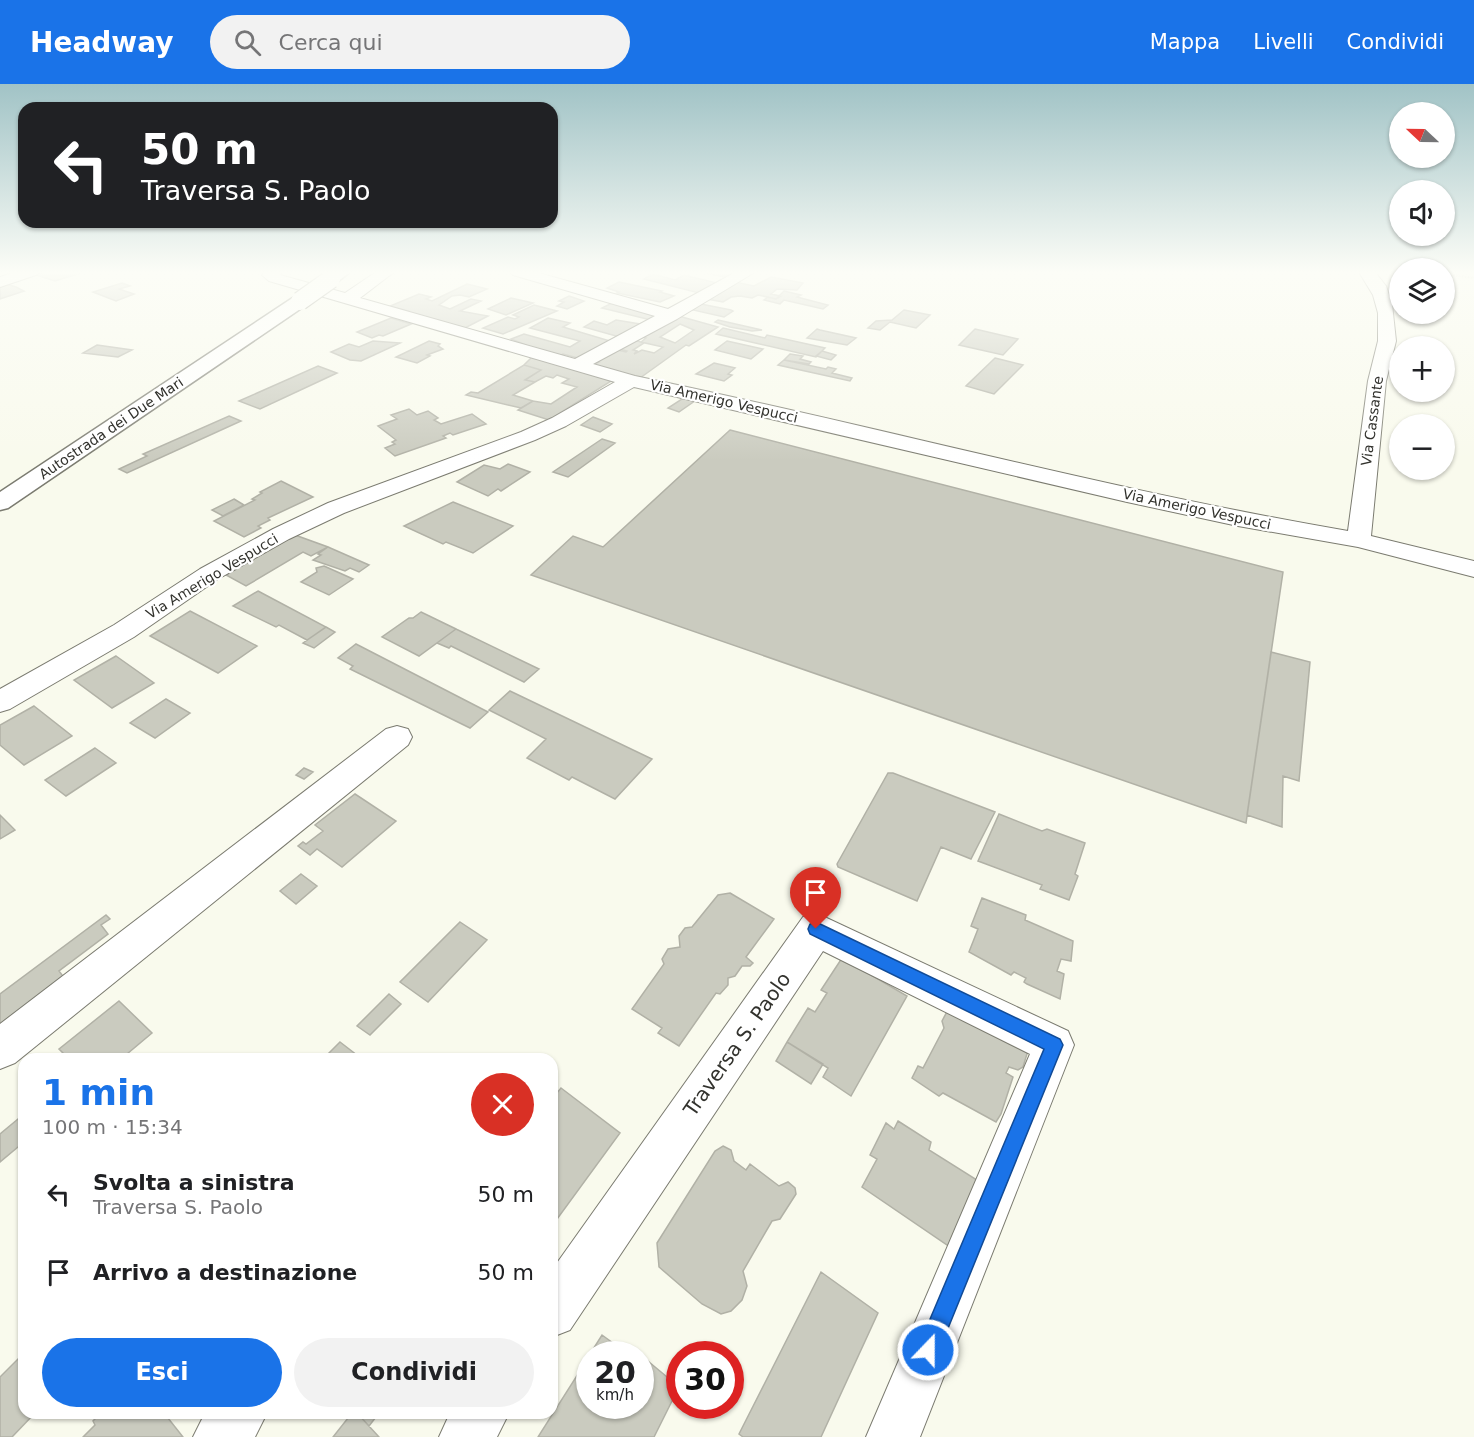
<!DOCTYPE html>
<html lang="it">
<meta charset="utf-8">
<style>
:root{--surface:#fff;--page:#f2f2f2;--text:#202124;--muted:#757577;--accent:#1a73e8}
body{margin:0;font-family:"DejaVu Sans",sans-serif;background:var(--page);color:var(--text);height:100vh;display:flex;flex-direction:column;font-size:22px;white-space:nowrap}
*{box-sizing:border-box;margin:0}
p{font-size:20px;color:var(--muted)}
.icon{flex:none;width:33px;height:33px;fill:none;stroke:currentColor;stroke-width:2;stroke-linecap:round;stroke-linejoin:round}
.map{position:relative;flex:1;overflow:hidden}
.sheet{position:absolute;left:18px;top:969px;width:540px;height:366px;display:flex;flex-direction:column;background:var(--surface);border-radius:18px;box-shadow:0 2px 4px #0004}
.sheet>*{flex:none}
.banner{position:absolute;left:18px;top:18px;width:540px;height:126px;border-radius:18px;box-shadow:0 2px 4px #0004;background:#202124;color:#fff;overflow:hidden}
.needle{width:39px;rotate:292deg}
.tools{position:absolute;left:1389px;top:18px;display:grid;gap:12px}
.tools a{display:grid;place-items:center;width:66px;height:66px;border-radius:50%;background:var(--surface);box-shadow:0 2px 4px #0004;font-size:30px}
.speed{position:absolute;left:576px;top:1257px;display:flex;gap:12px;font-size:30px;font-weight:700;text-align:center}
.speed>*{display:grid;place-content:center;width:78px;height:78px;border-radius:50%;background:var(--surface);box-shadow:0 2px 4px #0004;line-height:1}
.speed small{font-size:15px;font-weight:400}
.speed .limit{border:9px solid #d22;background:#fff;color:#111}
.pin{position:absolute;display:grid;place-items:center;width:51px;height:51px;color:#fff;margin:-62px -26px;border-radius:50% 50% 50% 0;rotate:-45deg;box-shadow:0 0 6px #0007}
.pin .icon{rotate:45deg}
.me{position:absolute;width:66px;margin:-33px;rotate:22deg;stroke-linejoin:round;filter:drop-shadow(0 0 4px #0008)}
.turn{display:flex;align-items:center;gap:21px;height:126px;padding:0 24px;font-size:27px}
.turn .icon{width:78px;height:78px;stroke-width:2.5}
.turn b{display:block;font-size:42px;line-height:51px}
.round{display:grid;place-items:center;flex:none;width:63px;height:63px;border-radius:32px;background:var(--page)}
.headline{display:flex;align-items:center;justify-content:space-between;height:102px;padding:0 24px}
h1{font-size:36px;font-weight:600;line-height:45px;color:var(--accent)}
.action{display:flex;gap:12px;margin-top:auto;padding:12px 24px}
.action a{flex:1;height:69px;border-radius:36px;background:var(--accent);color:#fff;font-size:24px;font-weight:600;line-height:69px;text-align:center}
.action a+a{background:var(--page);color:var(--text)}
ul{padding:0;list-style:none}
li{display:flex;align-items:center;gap:18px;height:78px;padding:0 24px}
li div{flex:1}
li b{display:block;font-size:22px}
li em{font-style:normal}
header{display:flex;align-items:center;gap:36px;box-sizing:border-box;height:84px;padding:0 30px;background:var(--accent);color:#fff}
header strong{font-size:28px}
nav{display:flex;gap:33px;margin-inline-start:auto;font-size:21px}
.search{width:420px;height:54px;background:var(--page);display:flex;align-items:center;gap:15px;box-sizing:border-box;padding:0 21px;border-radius:33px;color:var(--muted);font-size:22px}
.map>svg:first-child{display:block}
</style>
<header>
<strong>Headway</strong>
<div class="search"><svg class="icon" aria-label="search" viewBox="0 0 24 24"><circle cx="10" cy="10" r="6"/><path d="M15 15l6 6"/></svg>Cerca qui</div>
<nav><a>Mappa</a><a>Livelli</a><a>Condividi</a></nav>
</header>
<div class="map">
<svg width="1474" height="1353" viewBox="0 0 1474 1353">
<rect width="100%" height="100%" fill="#f9faed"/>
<path fill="#cacbbf" stroke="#b1b1a6" stroke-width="1.5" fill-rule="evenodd" d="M45,188H84L55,197L36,191Z
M700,188H735L725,193Z
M653,190L675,196L684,191L717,199L703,210L644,195Z
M771,193L803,199L797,206L777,205L771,210L781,212L776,215L758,211L752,214L740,212L731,213L723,218L707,215L735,198L754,202Z
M619,198L662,207L660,208L674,212L660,218L617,209L619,208L607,204Z
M122,199L130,202L119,205L134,210L116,217L93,208Z
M6,200L16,203L24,207L0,215V202Z
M467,200L487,205L469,213L460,211L452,212L439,221L450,225L471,215L481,217L460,227L488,232L465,244L405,229L408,227L390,222L419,210L431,213L426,215L432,217Z
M784,207L801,211L797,213L828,221L823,225L784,216L780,220L764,216L768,213L776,215Z
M569,212L584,217L567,225L557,222L564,218L559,217Z
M511,214L533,219L506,231L488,225Z
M614,218L664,232L655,237L602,224Z
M701,220L731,226L733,227L724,233L693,226Z
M534,221L557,227L503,250L483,244L508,233L515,235L519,233L513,231Z
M904,226L930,231L916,244L890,238L880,246L868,244L876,237L892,236Z
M675,231L718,243L689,262L686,261L640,294L593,281L599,278L594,276L613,265L626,268L627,267L617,264L631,255L644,259L633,266L637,267L634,270L642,266L654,269L663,263L641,258L646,254L637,252ZM680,240L694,246L675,259L660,253Z
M391,234L411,240L383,252L379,251L372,254L357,248Z
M548,234L570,239L563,243L610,257L585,276L563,270L559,272L525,262L526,261L511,255L524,250L570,263L580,257L530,244Z
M616,236L646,241L623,254L584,243L594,237L607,241Z
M718,236L762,246L752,247L730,243L715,238Z
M723,244L765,254L767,251L825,264L816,273L716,250Z
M817,245L820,246L856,254L847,261L807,254Z
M975,245L1018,255L1003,271L959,261Z
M373,257L400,259L361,277L350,276L331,268L349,260L359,263Z
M429,257L440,260L438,262L443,265L427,271L430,272L417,279L396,273Z
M727,257L763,265L751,275L715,266Z
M97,261L132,266L118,273L83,269Z
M822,267L836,271L831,276L816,272Z
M790,270L803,272L800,275L811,278L809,280L784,276Z
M532,273L617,297H611L549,336L518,326L533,317L551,320L577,303L562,299L569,295L557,291L553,294L546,292L535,298L525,296L541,286L524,281Z
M995,274L1023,281L994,310L966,302Z
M784,276L826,285L828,283L836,285L832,289L852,294L850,297L778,281Z
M714,279L735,284L728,290L732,291L724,297L696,290Z
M524,281L541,286L525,296L535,298L513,311L533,317L521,324L466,311L471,308L478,309Z
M318,282L337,289L260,325L239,317Z
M688,311L699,314L679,328L668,324Z
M409,325L417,331L428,327L438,334L434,336L441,340L472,330L486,340L453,351L450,349L443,352L446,354L395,372L385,364L395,360L392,358L396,356L378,342L397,335L391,331Z
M229,332L241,337L127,389L119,385L147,372L143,370Z
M593,333L612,340L600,348L581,341Z
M730,346L1283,488L1246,739L531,491L573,452L603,463Z
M602,355L615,359L568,393L553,388Z
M508,380L530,388L501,407L498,405L488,412L457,398L484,381L500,385Z
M281,397L313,413L268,434L270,436L258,442L261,444L244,453L214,437L255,416L252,415L262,409L260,408Z
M234,415L244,421L223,432L212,426Z
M453,418L513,442L473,469L446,458L443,460L404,442Z
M295,451L328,463L311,472L303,468L246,502L226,491Z
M328,463L369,481L359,488L350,484L345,487L313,476L321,471L318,470Z
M324,482L353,495L329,511L301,498L317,488L316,484Z
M258,507L326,543L307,556L279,541L276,543L233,522Z
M190,527L257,562L218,589L150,552Z
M421,528L456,545L419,572L382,553L409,534H413Z
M326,543L335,548L314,564L303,559Z
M456,545L539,585L524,598L451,562L449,564L437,559Z
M356,560L488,628L470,644L350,585L353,582L338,574Z
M1271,568L1310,578L1299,697L1283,692L1282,743L1247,731Z
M116,572L154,599L112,624L74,596Z
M510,607L652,675L615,715L572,693L569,696L527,674L546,655L489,626Z
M166,615L190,629L155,654L130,639Z
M34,622L72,652L24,681L0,661V641Z
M95,664L116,679L66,712L45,696Z
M304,684L313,688L304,695L296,691Z
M888,689H893L995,728L971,775L941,763L917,817L838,783L837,780Z
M355,710L396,737L342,783L317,765L310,771L298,762L303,758L306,760L323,747L315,741Z
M999,730L1042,747L1047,745L1085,759L1075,790L1078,792L1069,816L1040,805L1042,801L978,777Z
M0,731L15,746L0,755Z
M301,790L317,802L296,820L280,807Z
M730,809L774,835L746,873L753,879L750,882H742L735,892L728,894V901L720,910L716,909L679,962L658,949L662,944L632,925L664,880L662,875L668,865L680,863L679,852L685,844L692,843L718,811Z
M982,814L1026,831L1025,836L1073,857L1071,877L1061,875L1057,887L1064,890L1060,915L1027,900L1024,898L1026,894L1014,888L1011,891L969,868L978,845L971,842Z
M106,831L110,835L101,841L108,850L59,887L71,903L0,959V910Z
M460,838L487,856L428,918L400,898Z
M842,874L907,912L851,1012L823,993L828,984L787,958L808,924L815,928L827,909L821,906Z
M389,910L401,920L370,951L357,942Z
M119,917L152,949L121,975H69L59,965Z
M950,922L1030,960L1023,983L1018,986L1009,983L1006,989L1013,993L1001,1030L996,1038L943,1009L939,1012L912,994L918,982L923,984L944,944L942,937Z
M340,958L362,975H323Z
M787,958L823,980L811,1000L776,977Z
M561,1004L620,1049L552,1142V1015Z
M24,1030V1058L0,1078V1050Z
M898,1037L931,1058L929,1066L977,1096L953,1165L862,1103L877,1075L870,1071L886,1039L894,1045Z
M723,1062L731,1066L734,1077L746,1086L750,1080L779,1102L788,1098L795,1104L796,1110L780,1135L772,1137L743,1187L747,1202L742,1216L731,1227L721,1230L702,1220L659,1183L657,1159L715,1067Z
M821,1188L878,1229L821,1353H743L739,1350Z
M602,1251L628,1270H590Z
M24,1269V1329H35L12,1353H0V1293Z
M590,1271V1322H640V1277L643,1273L679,1303L654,1353H538Z
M101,1329H164L183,1353H83L95,1341L93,1337Z
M352,1329H357L379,1353H333Z
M357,1329H379L369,1342Z"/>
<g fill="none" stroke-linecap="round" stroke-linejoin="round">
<defs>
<path id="minor" d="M15,188H39L36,191L0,203V193Z
M264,188H282L280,191L345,209L376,188H394L360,214L575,275L655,232L513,191L510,188H535L668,225L736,188H755L677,235L593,280L635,292C873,341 1108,406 1348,447L1368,297L1378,257V229L1373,211L1359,188H1375L1386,202L1392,220L1396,257L1386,297L1371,452L1474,477V493L1358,463L1238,442L1127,418L634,303L566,342L535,356L344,429L289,455L218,495L134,553L10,625L0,628V605L114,541L200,485L273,445L328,419L521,348L552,334L615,298L269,197L262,191Z
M397,642L408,645L412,653L408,661L15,979L0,985V940L386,645Z
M816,829L1068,947L1074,961L920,1353H866L1030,970L823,867L570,1246L552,1253V1186L803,833Z
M205,1329H267L255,1353H193Z
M450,1329H509L497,1353H439Z"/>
<path id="motorway" d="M331,188H350L337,198L331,200L323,195Z
M300,212L306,213L309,217L306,221L8,424L0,426V408L294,213Z"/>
</defs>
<use href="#minor" stroke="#7b7b70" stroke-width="2"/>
<use href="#motorway" stroke="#7b7b70" stroke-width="3"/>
<path stroke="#acaca2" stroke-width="2" stroke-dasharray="1.5 1.5" stroke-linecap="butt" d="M1444,190L1474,194"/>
<use href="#minor" fill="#fff" fill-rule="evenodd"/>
<use href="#motorway" fill="#fff" fill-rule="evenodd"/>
<defs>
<path id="motorway-bridge" d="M300,217L331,195"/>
</defs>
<use href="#motorway-bridge" stroke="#7b7b70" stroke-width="20" stroke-linecap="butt"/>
<use href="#motorway-bridge" stroke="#fff" stroke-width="18"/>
</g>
<linearGradient id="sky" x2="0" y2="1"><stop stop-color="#a1c3c6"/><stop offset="0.5" stop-color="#fcfdf7"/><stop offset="1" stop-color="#fcfdf7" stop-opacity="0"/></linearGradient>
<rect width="1474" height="377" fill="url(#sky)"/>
<path fill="#1a73e8" stroke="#114b97" stroke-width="1.5" d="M816,838L1060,955L1063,961L936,1274L928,1277L921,1274L917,1266L1044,965L810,850L808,845L810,840Z"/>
<g text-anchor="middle" stroke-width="4.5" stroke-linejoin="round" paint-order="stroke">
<g font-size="14" fill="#32322d" stroke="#fff">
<text transform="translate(724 317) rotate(13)" y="5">Via Amerigo Vespucci</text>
<text transform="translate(1372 337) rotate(-82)" y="5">Via Cassante</text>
<text transform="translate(111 344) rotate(-34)" y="5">Autostrada dei Due Mari</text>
<text transform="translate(1197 425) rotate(12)" y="5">Via Amerigo Vespucci</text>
<text transform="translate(212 492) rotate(-31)" y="5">Via Amerigo Vespucci</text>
</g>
<g font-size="20" fill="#32322d" stroke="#fff">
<text transform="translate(737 960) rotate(-55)" y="7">Traversa S. Paolo</text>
</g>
</g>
</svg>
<div class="tools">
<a><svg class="needle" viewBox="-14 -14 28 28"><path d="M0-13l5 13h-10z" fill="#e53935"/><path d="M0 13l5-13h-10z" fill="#757577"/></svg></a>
<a><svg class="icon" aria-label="sound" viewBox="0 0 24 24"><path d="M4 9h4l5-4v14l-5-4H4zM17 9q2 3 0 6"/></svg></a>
<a><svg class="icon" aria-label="layers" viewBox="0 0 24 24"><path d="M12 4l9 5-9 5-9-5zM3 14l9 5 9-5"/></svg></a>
<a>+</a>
<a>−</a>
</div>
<div class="speed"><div>20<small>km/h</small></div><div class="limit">30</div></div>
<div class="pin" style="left:816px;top:845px;background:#d93025"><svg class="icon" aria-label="arrive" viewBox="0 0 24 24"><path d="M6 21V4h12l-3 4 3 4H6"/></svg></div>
<svg class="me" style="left:928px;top:1266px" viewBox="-20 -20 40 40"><circle r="17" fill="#1a73e8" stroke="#fff" stroke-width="3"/><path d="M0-11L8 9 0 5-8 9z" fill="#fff"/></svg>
<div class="banner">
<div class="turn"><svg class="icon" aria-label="left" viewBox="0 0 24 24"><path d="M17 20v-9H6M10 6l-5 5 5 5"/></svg><div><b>50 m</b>Traversa S. Paolo</div></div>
</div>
<section class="sheet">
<div class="headline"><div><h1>1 min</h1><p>100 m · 15:34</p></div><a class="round" style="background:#d93025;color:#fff"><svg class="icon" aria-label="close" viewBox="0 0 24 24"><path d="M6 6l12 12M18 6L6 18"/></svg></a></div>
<ul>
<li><svg class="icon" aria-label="left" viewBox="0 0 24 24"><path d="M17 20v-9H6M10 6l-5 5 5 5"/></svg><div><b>Svolta a sinistra</b><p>Traversa S. Paolo</p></div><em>50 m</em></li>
<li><svg class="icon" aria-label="arrive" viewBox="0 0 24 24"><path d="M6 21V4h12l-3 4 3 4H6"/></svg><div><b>Arrivo a destinazione</b></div><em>50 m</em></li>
</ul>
<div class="action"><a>Esci</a><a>Condividi</a></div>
</section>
</div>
